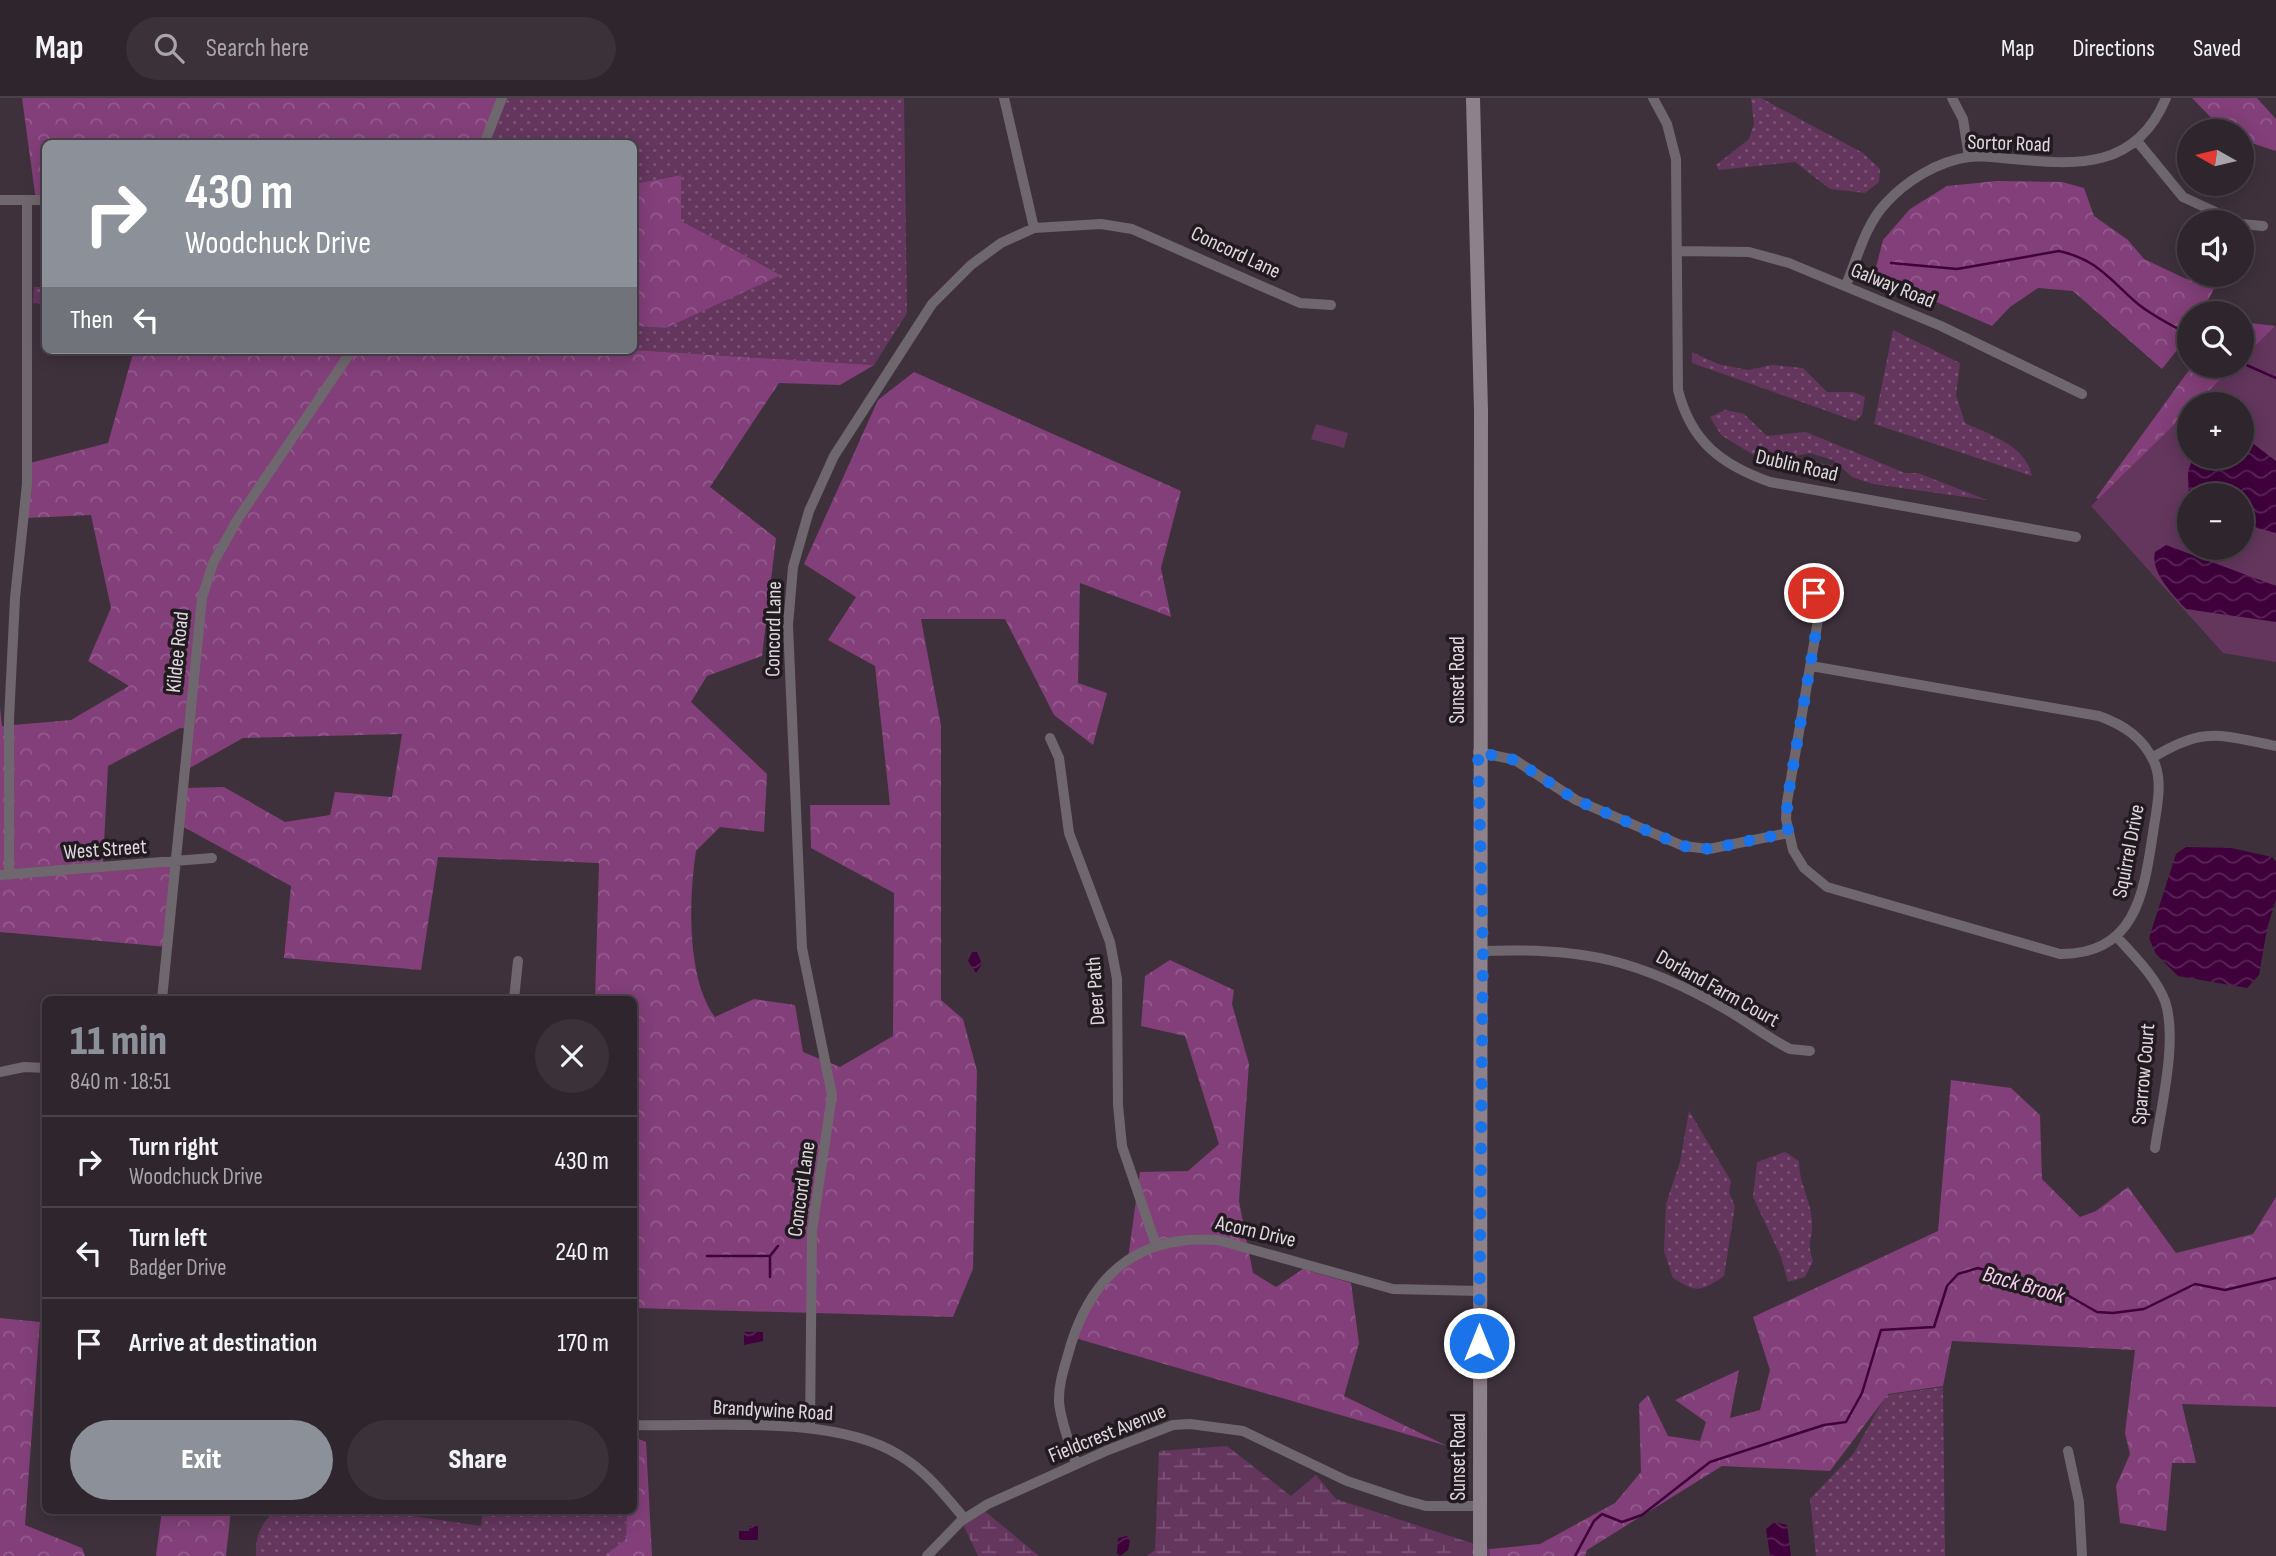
<!DOCTYPE html>
<meta charset="utf-8">
<style>
:root{--surface:#2e252d;--page:#3a3139;--text:#f1f3f6;--muted:#a7a5aa;--line:#494249;--accent:#8c9099}
body{margin:0;font-family:"Sofia Sans Condensed",sans-serif;background:var(--page);color:var(--text);height:100vh;display:flex;flex-direction:column;font-size:26px;white-space:nowrap}
*{box-sizing:border-box;margin:0}
p{font-size:23px;color:var(--muted)}
.icon{flex:none;width:38px;height:38px;fill:none;stroke:currentColor;stroke-width:2;stroke-linecap:round;stroke-linejoin:round}
.map{position:relative;flex:1;overflow:hidden}
.sheet{position:absolute;left:42px;top:898px;width:595px;height:518px;display:flex;flex-direction:column;background:var(--surface);border-radius:10px;box-shadow:0 4px 18px #0003,0 0 0 2px var(--line)}
.sheet>*{flex:none}
.banner{position:absolute;left:42px;top:42px;width:595px;height:214px;border-radius:10px;box-shadow:0 4px 18px #0003,0 0 0 2px var(--line);background:#8c9099;color:#fff;overflow:hidden}
.needle{width:46px;rotate:278deg}
.buttons{position:absolute;left:2177px;top:21px;display:grid;gap:14px}
.buttons a{display:grid;place-items:center;width:77px;height:77px;border-radius:50%;background:var(--surface);box-shadow:0 4px 18px #0003,0 0 0 2px var(--line);font-size:35px}
.pin{position:absolute;display:grid;place-items:center;width:60px;height:60px;color:#fff;margin:-30px;border:4px solid #fff;border-radius:50%;box-shadow:0 2px 7px #0007}
.me{position:absolute;width:77px;margin:-38px;rotate:0deg;stroke-linejoin:round;filter:drop-shadow(0 0 5px #0008)}
.turn{display:flex;align-items:center;gap:24px;height:147px;padding:0 28px;font-size:32px}
.turn .icon{width:91px;height:91px;stroke-width:2.5}
.turn b{display:block;font-size:49px;line-height:60px}
.then{display:flex;align-items:center;height:66px;padding:0 28px;background:#0003;gap:14px;font-size:26px}
.round{display:grid;place-items:center;flex:none;width:74px;height:74px;border-radius:37px;background:var(--page)}
.summary{display:flex;align-items:center;justify-content:space-between;height:119px;padding:0 28px}
h1{font-size:42px;font-weight:800;line-height:52px;color:var(--accent)}
.primary-button{display:flex;gap:14px;margin-top:auto;padding:14px 28px}
.primary-button a{flex:1;height:80px;border-radius:42px;background:var(--accent);color:#fff;font-size:28px;font-weight:800;line-height:80px;text-align:center}
.primary-button a+a{background:var(--page);color:var(--text)}
ul{padding:0;list-style:none}
li{display:flex;align-items:center;gap:21px;height:91px;padding:0 28px;border-top:2px solid var(--line)}
li div{flex:1}
li b{display:block;font-size:26px}
li em{font-style:normal}
header{display:flex;align-items:center;gap:42px;box-sizing:border-box;height:98px;padding:0 35px;background:var(--surface);border-bottom:2px solid var(--line)}
header strong{font-size:33px}
nav{display:flex;gap:38px;margin-inline-start:auto;font-size:24px}
.search{width:490px;height:63px;background:var(--page);display:flex;align-items:center;gap:18px;box-sizing:border-box;padding:0 24px;border-radius:38px;color:var(--muted);font-size:26px}
.map>svg:first-child{display:block}
</style>
<header>
<strong>Map</strong>
<div class="search"><svg class="icon" aria-label="search" viewBox="0 0 24 24"><circle cx="10" cy="10" r="6"/><path d="M15 15l6 6"/></svg>Search here</div>
<nav><a>Map</a><a>Directions</a><a>Saved</a></nav>
</header>
<div class="map">
<svg width="2276" height="1458" viewBox="0 0 2276 1458">
<defs>
<pattern id="grass-dots" width="8" height="8" patternUnits="userSpaceOnUse" patternTransform="scale(1.75)"><rect width="8" height="8" fill="#64365e"/><path d="M2 2h.1M6 6h.1" fill="none" stroke="#7a5275" stroke-width="1.8" stroke-linecap="round"/></pattern>
<pattern id="forest-crowns" width="20" height="18" patternUnits="userSpaceOnUse" patternTransform="scale(1.75)"><rect width="20" height="18" fill="#823f79"/><path d="M2 6a3 3 0 1 1 6 0M12 15a3 3 0 1 1 6 0" fill="none" stroke="#935a8c"/></pattern>
<pattern id="wetland-marsh" width="20" height="14" patternUnits="userSpaceOnUse" patternTransform="scale(1.75)"><rect width="20" height="14" fill="#64365e"/><path d="M1 5h8M5 5V1M11 12h8M15 12V8" fill="none" stroke="#7a5275"/></pattern>
<pattern id="water-waves" width="16" height="10" patternUnits="userSpaceOnUse" patternTransform="scale(1.75)"><rect width="16" height="10" fill="#3f003b"/><path d="M0 5q4-4 8 0t8 0" fill="none" stroke="#5a2457"/></pattern>
</defs>
<rect width="100%" height="100%" fill="#3e313c"/>
<path fill="url(#grass-dots)" d="M508,0H904L907,215L874,267L634,252V228L666,230L780,176L680,123V77L634,86V46H483L504,1Z
M1751,0H1761L1863,55L1880,71L1879,84L1865,95L1830,91L1795,64L1719,72L1716,67L1749,41L1754,26Z
M34,189H45V206L33,205Z
M1893,232L1960,265L1956,297L1965,325C1991,337 2026,348 2032,378L1874,326Z
M1692,254L1718,266L1748,272L1772,267L1803,270L1827,294H1853L1865,299L1862,317L1855,323L1692,265Z
M1725,312L1744,316L1767,338L1806,334L1905,375H1918L1987,402L1873,386L1852,379L1833,362L1810,355L1765,364L1721,337L1710,319Z
M1689,1013L1731,1083L1729,1095L1735,1108L1724,1178C1700,1194 1697,1195 1673,1180L1664,1153L1666,1106L1680,1064Z
M1785,1054L1799,1063C1799,1086 1811,1102 1812,1124C1813,1143 1806,1141 1813,1163L1805,1179L1788,1184L1781,1159L1753,1099L1757,1064Z
M1943,1289L1945,1458H1816L1810,1401L1854,1355L1886,1297Z
M279,1412H370L481,1428L483,1412H627L626,1441L604,1458H256C255,1440 261,1421 279,1412Z"/>
<path fill="url(#forest-crowns)" d="M22,0H508L503,1L483,45L46,46L45,103H36Z
M2192,0H2257L2276,21V53L2242,42V33H2224Z
M681,77V123L781,177L666,230L634,228V86Z
M1997,83L2062,84L2084,90L2094,118L2128,142L2144,161L2184,180L2215,189L2201,215H2189V237L2162,271L2073,193L2038,190L2010,209L1992,228L1874,177L1883,142L1910,111L1947,88Z
M2242,224L2276,228L2242,306H2189V340L2166,428L2096,400L2192,268H2242Z
M134,252H634L874,267L840,287L779,285L710,389L776,440L762,558L707,578L691,604L767,676L764,734L720,729L696,753C689,798 686,881 715,919L754,901L795,907L803,954L840,969L893,938L894,795L811,750L810,707H890L875,568L828,542L856,499L804,466L878,302L914,274L1181,393L1161,470L1171,519L1080,485L1078,585L1107,595L1093,647L1054,617L1005,521H921L941,628V902L963,921L977,973L973,1171L953,1219L634,1210V901H595L599,765L438,759L421,872L284,860L291,788L182,728L185,690L224,689L285,724L330,717L335,694L392,699L402,636L243,640L188,671L192,631L180,630L108,668L103,765L179,758L168,849L0,834V609L2,628L71,622L129,588L88,563L111,510L91,417L26,420V366L108,345Z
M1170,862L1234,892L1232,906L1249,966L1239,1103L1253,1175L1276,1189L1303,1171L1351,1185L1359,1245L1344,1298L1447,1348L1075,1240L1101,1180L1128,1160L1140,1074L1188,1073L1219,1046L1185,938L1141,928L1145,878Z
M1951,982L2011,990L2040,1017L2042,1081L2080,1119L2096,1113L2128,1089L2176,1155L2253,1136L2276,1099V1309L2182,1306L2196,1365H2172L2166,1433L2120,1425L2116,1388L2130,1356L2125,1335L2135,1252L1952,1243L1943,1288L1888,1296L1830,1373L1722,1368L1587,1452L1585,1458H1490V1451L1540,1446L1615,1405L1641,1374L1639,1306L1648,1297L1668,1338L1700,1343L1706,1324L1675,1302L1739,1272L1730,1320L1760,1312L1770,1272L1753,1219L1938,1133Z
M0,1220L40,1224L25,1427L82,1450L85,1458H0Z
M634,1339L646,1344L652,1458H604L626,1441L627,1412H634Z
M162,1412H231L226,1458H156Z"/>
<path fill="url(#wetland-marsh)" d="M1227,1348L1291,1398L1316,1377L1336,1401L1490,1451V1458H1147L1155,1452L1159,1353Z
M981,1410L1039,1458H978L961,1422Z"/>
<path fill="#64365e" fill-rule="evenodd" d="M2276,227V564L2223,555L2091,408L2189,312V359H2242V306H2195L2234,268H2242V261ZM2189,397H2242V450H2189Z
M1316,326L1348,335L1344,350L1311,341Z
M1812,364L1837,368L1835,381L1810,377Z"/>
<path fill="url(#water-waves)" d="M2243,338L2276,363V435L2242,426V397H2189V405L2188,374L2193,359H2242Z
M2166,447L2276,488V524L2186,511C2173,497 2150,474 2155,454Z
M2186,749L2231,750L2272,759L2276,764V801L2267,831L2259,877L2247,890L2178,878L2156,856L2149,840L2176,756Z
M972,854H977L982,866L976,875L968,863Z
M744,1234H763V1243L744,1247Z
M1775,1424L1787,1427L1791,1458H1770L1766,1431Z
M749,1428H758V1442H739V1433H749Z
M1127,1438L1130,1443L1128,1452L1120,1458L1117,1455L1118,1440Z"/>
<g fill="none" stroke-linecap="round" stroke-linejoin="round">
<path stroke="#3f003b" stroke-width="2.5" d="M1891,165L1957,171L2059,153C2097,161 2111,183 2138,206C2154,219 2172,227 2189,237
M2242,265L2276,280
M707,1158H770
M770,1179V1158L778,1148
M1575,1458L1594,1423L1602,1416L1622,1424L1642,1417L1710,1364L1824,1327L1846,1324L1862,1295L1881,1232L1934,1229L1947,1188L1958,1176L1978,1170L2062,1194L2097,1214L2113,1215L2144,1211L2195,1186L2225,1192L2276,1180"/>
<path stroke="#6e676d" stroke-width="10" d="M1004,0L1034,130
M1653,0L1667,26L1676,61L1678,292C1691,344 1722,367 1770,384L2076,439
M1952,0L1963,21L1969,59
M2137,43L2183,99L2237,124
M484,46L502,0
M0,102H46
M2242,126L2263,128
M1678,153L1749,154L1789,165L1941,228L2082,296
M1846,187C1857,161 1865,127 1886,105C1906,83 1938,63 1969,59C1982,57 1998,60 2012,61C2077,67 2136,72 2166,0
M1811,568L2099,618C2124,627 2144,640 2155,666C2163,687 2156,713 2153,735C2144,794 2136,857 2060,856L1827,789L1804,770L1793,752L1786,721L1787,704L1818,522L1814,495
M1050,640L1059,660L1069,735L1110,844L1117,881L1118,1007L1122,1048L1156,1147
M1478,654L1515,662L1576,702L1683,748L1709,751L1788,735
M2152,660C2204,628 2219,637 2276,648
M0,777L212,760
M9,777V621L15,500L27,386V102
M2116,838C2134,858 2155,878 2165,903C2178,942 2161,1009 2155,1050
M1483,853C1583,849 1640,862 1727,912C1748,924 1768,940 1790,951L1810,953
M162,901L202,500L213,465L239,419L352,252
M514,901L518,863
M0,974L24,969L46,970
M634,1327C710,1329 834,1316 899,1357C926,1373 944,1396 964,1420
M810,1330L812,1133L832,997L802,850L788,527L793,469L809,413L834,358L932,206L971,167L1001,145L1034,130L1101,126L1132,131L1300,205L1331,207
M2068,1353L2079,1404L2082,1458
M1076,1366C1070,1346 1061,1325 1059,1304C1058,1285 1066,1265 1071,1246C1094,1174 1140,1136 1218,1142L1393,1191L1479,1193
M927,1458L961,1423L988,1406L1108,1352L1173,1327L1190,1326L1243,1333L1347,1383L1404,1402L1426,1408H1479"/>
<path stroke="#8d828b" stroke-width="14" d="M1473,0L1481,313L1480,1458"/>
</g>
<g fill="none" stroke-linecap="round" stroke-linejoin="round">
<path stroke="#1a73e8" stroke-width="12" stroke-dasharray="0 21.6" d="M1479,1245L1483,853L1478,654L1515,662L1576,702L1683,748L1709,751L1788,735L1787,704L1818,522L1814,495"/>
</g>
<g text-anchor="middle" stroke-width="7" stroke-linejoin="round" paint-order="stroke">
<g font-size="21" fill="#e1d8df" stroke="#211b20">
<text transform="translate(2009 45) rotate(2)" y="7">Sortor Road</text>
<text transform="translate(1236 154) rotate(25)" y="7">Concord Lane</text>
<text transform="translate(1893 187) rotate(22)" y="7">Galway Road</text>
<text transform="translate(1797 367) rotate(13)" y="7">Dublin Road</text>
<text transform="translate(773 531) rotate(-89)" y="7">Concord Lane</text>
<text transform="translate(177 554) rotate(-84)" y="7">Kildee Road</text>
<text transform="translate(1457 582) rotate(-90)" y="7">Sunset Road</text>
<text transform="translate(105 751) rotate(-4)" y="7">West Street</text>
<text transform="translate(2128 753) rotate(-79)" y="7">Squirrel Drive</text>
<text transform="translate(1718 890) rotate(29)" y="7">Dorland Farm Court</text>
<text transform="translate(1095 893) rotate(-94)" y="7">Deer Path</text>
<text transform="translate(2143 976) rotate(-85)" y="7">Sparrow Court</text>
<text transform="translate(801 1091) rotate(-82)" y="7">Concord Lane</text>
<text transform="translate(1256 1133) rotate(13)" y="7">Acorn Drive</text>
<text transform="translate(773 1312) rotate(3)" y="7">Brandywine Road</text>
<text transform="translate(1107 1335) rotate(-22)" y="7">Fieldcrest Avenue</text>
<text transform="translate(1458 1359) rotate(-90)" y="7">Sunset Road</text>
</g>
<g font-size="23" font-style="italic" fill="#f5ceee" stroke="#211b20">
<text transform="translate(2024 1186) rotate(16)" y="8">Back Brook</text>
</g>
</g>
</svg>
<div class="buttons">
<a><svg class="needle" viewBox="-14 -14 28 28"><path d="M0-13l5 13h-10z" fill="#e53935"/><path d="M0 13l5-13h-10z" fill="#a7a5aa"/></svg></a>
<a><svg class="icon" aria-label="sound" viewBox="0 0 24 24"><path d="M4 9h4l5-4v14l-5-4H4zM17 9q2 3 0 6"/></svg></a>
<a><svg class="icon" aria-label="search" viewBox="0 0 24 24"><circle cx="10" cy="10" r="6"/><path d="M15 15l6 6"/></svg></a>
<a>+</a>
<a>−</a>
</div>
<div class="pin" style="left:1814px;top:495px;background:#d93025"><svg class="icon" aria-label="arrive" viewBox="0 0 24 24"><path d="M6 21V4h12l-3 4 3 4H6"/></svg></div>
<svg class="me" style="left:1479px;top:1245px" viewBox="-20 -20 40 40"><circle r="17" fill="#1a73e8" stroke="#fff" stroke-width="3"/><path d="M0-11L8 9 0 5-8 9z" fill="#fff"/></svg>
<div class="banner">
<div class="turn"><svg class="icon" aria-label="right" viewBox="0 0 24 24"><path d="M7 20v-9h11M14 6l5 5-5 5"/></svg><div><b>430 m</b>Woodchuck Drive</div></div>
<div class="then">Then<svg class="icon" aria-label="left" viewBox="0 0 24 24"><path d="M17 20v-9H6M10 6l-5 5 5 5"/></svg></div>
</div>
<section class="sheet">
<div class="summary"><div><h1>11 min</h1><p>840 m · 18:51</p></div><a class="round"><svg class="icon" aria-label="close" viewBox="0 0 24 24"><path d="M6 6l12 12M18 6L6 18"/></svg></a></div>
<ul>
<li><svg class="icon" aria-label="right" viewBox="0 0 24 24"><path d="M7 20v-9h11M14 6l5 5-5 5"/></svg><div><b>Turn right</b><p>Woodchuck Drive</p></div><em>430 m</em></li>
<li><svg class="icon" aria-label="left" viewBox="0 0 24 24"><path d="M17 20v-9H6M10 6l-5 5 5 5"/></svg><div><b>Turn left</b><p>Badger Drive</p></div><em>240 m</em></li>
<li><svg class="icon" aria-label="arrive" viewBox="0 0 24 24"><path d="M6 21V4h12l-3 4 3 4H6"/></svg><div><b>Arrive at destination</b></div><em>170 m</em></li>
</ul>
<div class="primary-button"><a>Exit</a><a>Share</a></div>
</section>
</div>
